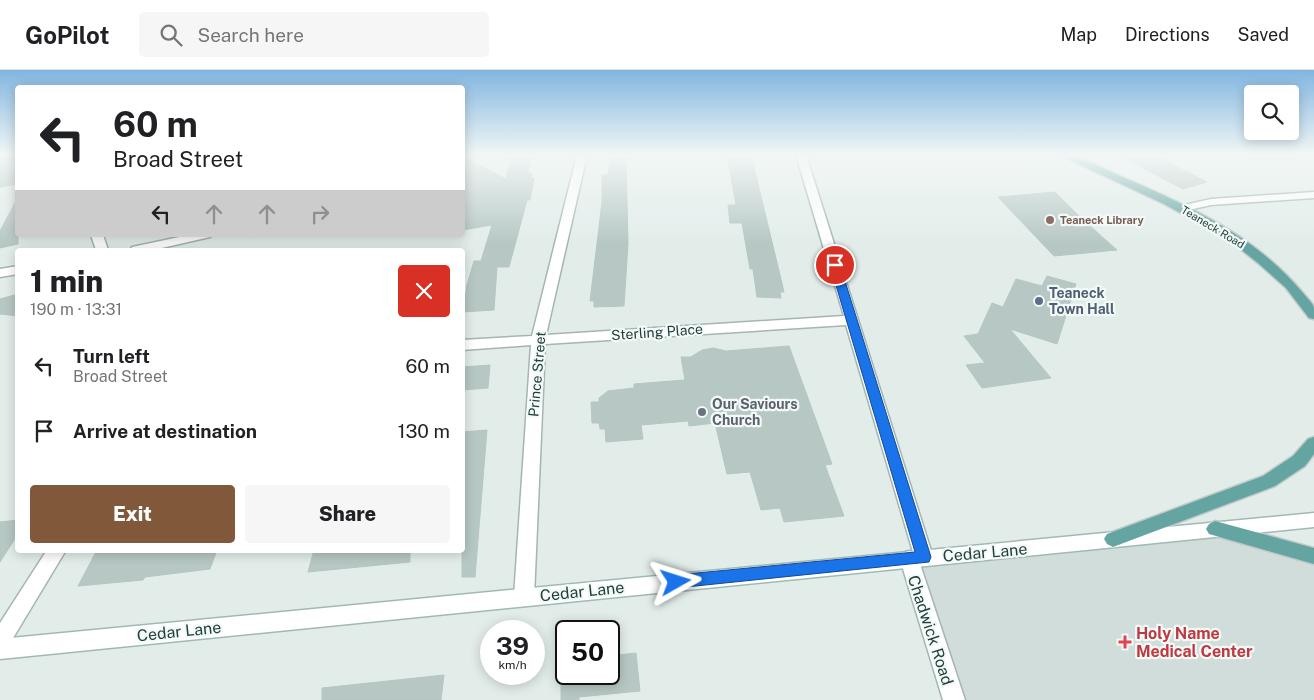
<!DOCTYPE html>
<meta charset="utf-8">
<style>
:root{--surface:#fff;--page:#f6f6f6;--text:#202124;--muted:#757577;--line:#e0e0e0;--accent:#81593a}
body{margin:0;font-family:"Public Sans",sans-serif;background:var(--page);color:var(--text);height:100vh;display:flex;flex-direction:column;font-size:19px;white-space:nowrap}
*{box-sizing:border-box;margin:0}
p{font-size:16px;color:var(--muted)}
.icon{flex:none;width:28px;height:28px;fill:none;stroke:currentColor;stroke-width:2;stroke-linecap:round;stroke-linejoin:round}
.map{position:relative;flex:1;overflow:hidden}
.side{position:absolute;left:15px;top:178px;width:450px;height:305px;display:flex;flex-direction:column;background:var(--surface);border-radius:5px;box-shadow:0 2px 12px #0003}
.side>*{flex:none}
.hud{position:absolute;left:15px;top:15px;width:450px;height:152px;border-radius:5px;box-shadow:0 2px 12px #0003;background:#fff;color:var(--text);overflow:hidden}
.controls{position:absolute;left:1244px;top:15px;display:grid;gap:10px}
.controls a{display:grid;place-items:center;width:55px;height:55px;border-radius:5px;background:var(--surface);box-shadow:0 2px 12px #0003;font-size:25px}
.speed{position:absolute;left:480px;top:550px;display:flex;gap:10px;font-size:25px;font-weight:700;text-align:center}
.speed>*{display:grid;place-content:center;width:65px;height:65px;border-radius:50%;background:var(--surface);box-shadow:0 2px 12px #0003;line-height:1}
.speed small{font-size:12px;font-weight:400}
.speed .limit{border:2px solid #111;border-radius:8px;background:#fff;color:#111}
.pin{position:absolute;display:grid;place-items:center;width:42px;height:42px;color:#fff;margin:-21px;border:2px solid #fff;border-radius:50%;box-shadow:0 1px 5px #0007}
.me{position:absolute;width:55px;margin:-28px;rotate:84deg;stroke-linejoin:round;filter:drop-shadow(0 0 4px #0008)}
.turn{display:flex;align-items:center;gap:18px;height:105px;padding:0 15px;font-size:22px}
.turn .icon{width:65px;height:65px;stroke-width:2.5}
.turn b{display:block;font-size:35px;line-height:42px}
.lanes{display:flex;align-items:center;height:48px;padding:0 15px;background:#0003;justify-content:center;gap:25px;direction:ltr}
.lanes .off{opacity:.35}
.round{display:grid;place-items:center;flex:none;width:52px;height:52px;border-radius:5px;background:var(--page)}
.headline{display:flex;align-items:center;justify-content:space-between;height:85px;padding:0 15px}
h1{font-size:30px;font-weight:800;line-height:38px}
.button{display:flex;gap:10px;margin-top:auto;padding:10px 15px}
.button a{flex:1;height:58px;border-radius:5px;background:var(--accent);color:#fff;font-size:20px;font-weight:800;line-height:58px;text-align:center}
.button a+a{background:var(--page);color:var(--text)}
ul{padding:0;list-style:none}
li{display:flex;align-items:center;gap:15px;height:65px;padding:0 15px}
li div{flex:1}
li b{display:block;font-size:19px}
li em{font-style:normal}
header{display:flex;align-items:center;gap:30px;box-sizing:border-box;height:70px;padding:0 25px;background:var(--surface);border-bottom:1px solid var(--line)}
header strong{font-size:24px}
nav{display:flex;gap:28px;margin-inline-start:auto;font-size:18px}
.search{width:350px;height:45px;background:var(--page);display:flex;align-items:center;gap:12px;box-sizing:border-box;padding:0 18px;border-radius:5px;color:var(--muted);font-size:19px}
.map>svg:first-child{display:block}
</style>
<header>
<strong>GoPilot</strong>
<div class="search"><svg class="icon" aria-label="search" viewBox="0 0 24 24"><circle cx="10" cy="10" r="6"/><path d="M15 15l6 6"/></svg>Search here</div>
<nav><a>Map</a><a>Directions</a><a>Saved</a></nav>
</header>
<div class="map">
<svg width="1314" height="630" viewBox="0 0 1314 630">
<rect width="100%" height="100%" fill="#e2edea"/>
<path fill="#d0ddda" d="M1215,459L1314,486V630H954L909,489Z"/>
<path fill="#b7c8c4" stroke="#b4c7c3" d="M0,85H18V114L0,117Z
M512,85H532L528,103H532L531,108H534L530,130H527L509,197H497L494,240L463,242L467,215L474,191H481L492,155L462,160V86L506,109Z
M727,85H751L780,205L784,222H780L781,228L757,227L753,199H750L742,153H730L728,135H736Z
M1118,85H1154L1207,112L1183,119Z
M610,88H626L628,174L624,236L594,237V231H590L602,132V105H608Z
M1055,122L1079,146L1081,157L1090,156L1117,180L1054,186L998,127Z
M18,127V174L0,178V161Z
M1047,206L1076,214L1057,274L1010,259L1051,308L982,318L966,295L985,293L964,266L978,264L992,233L1003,237L1016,209L1042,216Z
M18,224V246L0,244V229Z
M789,276L832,394L825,395L844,446L784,452L780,438L761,440L750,402L727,404L715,353L689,356L688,351L641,355L643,369L606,372L605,359H600L599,353H592L591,332H599V328L608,321L634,318V314L685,310L681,287H691L702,280L713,278L726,281Z
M490,295L488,318L462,320V297Z
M487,360L475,507H462V362Z
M18,450V464L0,492V452Z
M97,480H217L210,499L145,507L143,510L78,516Z
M314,480H410V492L308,502Z
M636,583L640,621L579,627V630H561V604H609V586Z
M444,605L441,630H322V618Z"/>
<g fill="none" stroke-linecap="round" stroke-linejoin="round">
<defs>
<path id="minor" d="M577,85H587L546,265L844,246L796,85H806L933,487L931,493L924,495L920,494L965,630H943L900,489L902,483L909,481L913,482L846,255L545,274L534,527L531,533L524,536L517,533L514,527L531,275L462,280V270L532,266Z
M1314,122V128L1211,135L1184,141L1178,138L1180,136L1211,129Z
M91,165H103L108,180H96Z
M189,165H212L210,167L153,180H130L132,177Z
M18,196V204L0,207V199Z
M47,480H66L7,578L0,581V553Z"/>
<path id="secondary" d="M1314,443V457L0,589V569Z"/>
<path id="primary" d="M1059,85C1081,85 1100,97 1120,106C1186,134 1256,166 1303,223C1306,227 1313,233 1314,238C1314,241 1314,246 1314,249L1309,248L1286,218L1258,193L1229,170L1164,134Z
M1314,367V384L1305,396L1275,416L1113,477L1107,474L1104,469L1107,464L1263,406L1293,386L1308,369Z
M1215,451L1314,478V494L1209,464L1206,459L1209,454Z"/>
</defs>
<use href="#minor" stroke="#a4b5b3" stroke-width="3"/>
<use href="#secondary" stroke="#a0b9b5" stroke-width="3"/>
<use href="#primary" stroke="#c1c9c9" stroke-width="3"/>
<use href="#minor" fill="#fff" fill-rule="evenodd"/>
<use href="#secondary" fill="#fff" fill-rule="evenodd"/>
<use href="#primary" fill="#65a5a1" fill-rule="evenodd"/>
</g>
<linearGradient id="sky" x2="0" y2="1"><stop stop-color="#81b6e0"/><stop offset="0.49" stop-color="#f2f7f6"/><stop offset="1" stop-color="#f2f7f6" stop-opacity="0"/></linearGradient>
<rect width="1314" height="173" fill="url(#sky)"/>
<path fill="#1a73e8" stroke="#114b97" d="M835,192L840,195L931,487L929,492L676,518L671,516L669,512L671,507L676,505L915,482L830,195Z"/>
<circle fill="#8d6e63" stroke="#f3f9f7" stroke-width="2" cx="1050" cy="150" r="5"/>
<circle fill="#5c6f8a" stroke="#f3f9f7" stroke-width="2" cx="1039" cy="231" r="5"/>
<circle fill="#6b7280" stroke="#f3f9f7" stroke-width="2" cx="702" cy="342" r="5"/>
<path fill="#e0444e" stroke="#f3f9f7" stroke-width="2" d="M1122.5 564.5h5v5h5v5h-5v5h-5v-5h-5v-5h5z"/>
<g text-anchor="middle" stroke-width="4.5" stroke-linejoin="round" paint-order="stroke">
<g font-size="11" font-weight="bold" fill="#785e54" stroke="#f3f9f7" text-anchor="start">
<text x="1060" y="154">Teaneck Library</text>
</g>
<g font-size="11" fill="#213f3d" stroke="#f3f9f7">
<text transform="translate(1213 157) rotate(31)" y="4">Teaneck Road</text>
</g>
<g font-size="14" font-weight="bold" fill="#4e5e75" stroke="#f3f9f7" text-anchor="start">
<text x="1049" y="228">Teaneck<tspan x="1049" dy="16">Town Hall</tspan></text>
</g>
<g font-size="14" fill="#213f3d" stroke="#f3f9f7">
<text transform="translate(657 262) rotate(-4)" y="5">Sterling Place</text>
<text transform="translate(537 304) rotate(-85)" y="5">Prince Street</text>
</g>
<g font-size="14" font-weight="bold" fill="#5b616d" stroke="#f3f9f7" text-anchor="start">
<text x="712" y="339">Our Saviours<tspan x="712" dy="16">Church</tspan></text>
</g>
<g font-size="16" fill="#213f3d" stroke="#f3f9f7">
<text transform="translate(985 482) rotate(-5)" y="6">Cedar Lane</text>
<text transform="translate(582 521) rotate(-6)" y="6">Cedar Lane</text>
<text transform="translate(931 560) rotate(72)" y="6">Chadwick Road</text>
<text transform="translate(179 561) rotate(-6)" y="6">Cedar Lane</text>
</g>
<g font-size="16" font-weight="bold" fill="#be3a42" stroke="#f3f9f7" text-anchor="start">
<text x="1136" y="569">Holy Name<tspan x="1136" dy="18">Medical Center</tspan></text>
</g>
</g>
</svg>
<div class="controls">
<a><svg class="icon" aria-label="search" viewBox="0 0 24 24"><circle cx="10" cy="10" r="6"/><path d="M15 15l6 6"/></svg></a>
</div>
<div class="speed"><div>39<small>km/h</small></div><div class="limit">50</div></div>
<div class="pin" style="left:835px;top:195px;background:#d93025"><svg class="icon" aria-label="arrive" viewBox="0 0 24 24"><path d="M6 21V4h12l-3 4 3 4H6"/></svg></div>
<svg class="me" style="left:676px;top:512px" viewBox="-20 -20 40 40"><path d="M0-17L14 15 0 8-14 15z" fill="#1a73e8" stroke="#fff" stroke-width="4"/></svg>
<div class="hud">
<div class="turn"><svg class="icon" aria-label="left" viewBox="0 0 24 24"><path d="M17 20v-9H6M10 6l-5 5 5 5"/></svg><div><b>60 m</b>Broad Street</div></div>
<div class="lanes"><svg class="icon" aria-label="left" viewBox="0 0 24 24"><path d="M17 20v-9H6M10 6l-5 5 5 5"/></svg><svg class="icon off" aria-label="ahead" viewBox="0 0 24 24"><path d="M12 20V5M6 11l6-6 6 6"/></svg><svg class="icon off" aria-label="ahead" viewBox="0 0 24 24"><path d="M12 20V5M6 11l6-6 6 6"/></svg><svg class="icon off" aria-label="right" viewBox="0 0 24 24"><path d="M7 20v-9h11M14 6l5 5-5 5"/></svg></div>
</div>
<section class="side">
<div class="headline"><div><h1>1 min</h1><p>190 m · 13:31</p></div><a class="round" style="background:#d93025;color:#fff"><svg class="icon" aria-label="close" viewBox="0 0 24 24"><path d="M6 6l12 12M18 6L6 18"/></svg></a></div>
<ul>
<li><svg class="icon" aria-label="left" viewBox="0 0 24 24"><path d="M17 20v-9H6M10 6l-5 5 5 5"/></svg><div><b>Turn left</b><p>Broad Street</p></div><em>60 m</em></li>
<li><svg class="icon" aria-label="arrive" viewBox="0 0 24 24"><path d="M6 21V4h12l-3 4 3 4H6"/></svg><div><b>Arrive at destination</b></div><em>130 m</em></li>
</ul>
<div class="button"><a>Exit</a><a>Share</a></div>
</section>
</div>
